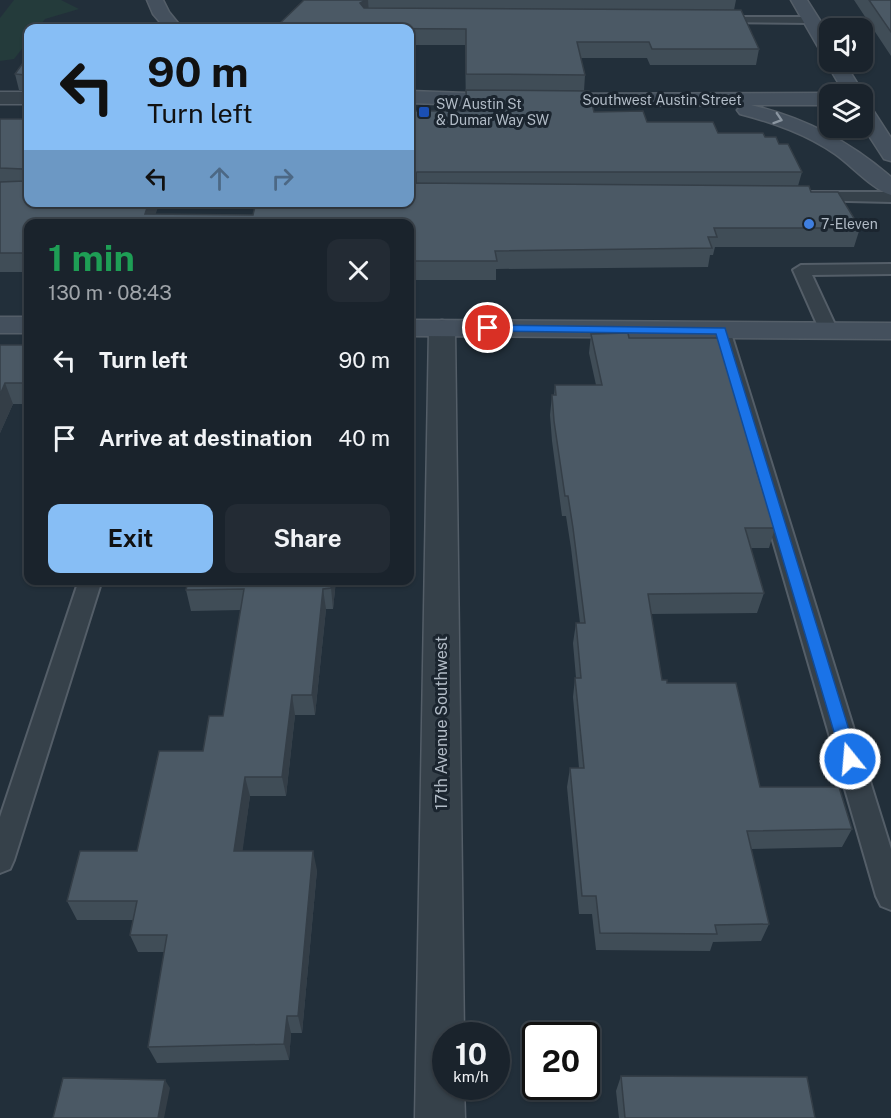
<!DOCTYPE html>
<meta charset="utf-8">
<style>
:root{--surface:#1a232c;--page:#232b34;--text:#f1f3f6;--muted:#9fa4a9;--line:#384048;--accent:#87bef5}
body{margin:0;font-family:"Public Sans",sans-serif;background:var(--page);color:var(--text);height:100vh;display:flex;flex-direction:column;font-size:22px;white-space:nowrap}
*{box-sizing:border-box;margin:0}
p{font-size:20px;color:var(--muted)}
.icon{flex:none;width:33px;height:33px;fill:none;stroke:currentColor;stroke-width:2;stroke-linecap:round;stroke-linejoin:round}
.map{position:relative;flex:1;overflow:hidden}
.side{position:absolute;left:24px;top:219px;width:390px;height:366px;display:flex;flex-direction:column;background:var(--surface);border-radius:12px;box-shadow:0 2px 4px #0004,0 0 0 2px var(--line)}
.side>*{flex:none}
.top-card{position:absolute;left:24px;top:24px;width:390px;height:183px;border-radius:12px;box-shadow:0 2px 4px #0004,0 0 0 2px var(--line);background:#87bef5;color:#111;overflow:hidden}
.tools{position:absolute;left:819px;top:18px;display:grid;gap:12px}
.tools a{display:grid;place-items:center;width:54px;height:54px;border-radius:12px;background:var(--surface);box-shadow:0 2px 4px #0004,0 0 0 2px var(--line);font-size:30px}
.speed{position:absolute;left:432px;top:1022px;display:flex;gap:12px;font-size:30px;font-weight:700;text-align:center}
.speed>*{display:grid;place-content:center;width:78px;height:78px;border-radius:50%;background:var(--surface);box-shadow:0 2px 4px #0004,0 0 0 2px var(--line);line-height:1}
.speed small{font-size:15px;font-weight:400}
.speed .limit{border:3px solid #111;border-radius:9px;background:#fff;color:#111}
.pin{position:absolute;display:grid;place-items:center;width:51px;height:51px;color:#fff;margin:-26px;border:3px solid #fff;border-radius:50%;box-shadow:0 2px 6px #0007}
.me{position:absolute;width:66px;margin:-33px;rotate:343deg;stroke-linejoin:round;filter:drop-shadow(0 0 4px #0008)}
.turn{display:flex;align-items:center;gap:21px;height:126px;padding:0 24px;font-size:27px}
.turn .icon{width:78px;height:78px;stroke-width:2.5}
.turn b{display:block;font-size:42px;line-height:51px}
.lanes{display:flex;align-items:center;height:57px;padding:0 24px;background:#0003;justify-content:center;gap:30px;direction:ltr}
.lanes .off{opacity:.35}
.round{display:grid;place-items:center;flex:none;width:63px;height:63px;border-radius:12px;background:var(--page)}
.headline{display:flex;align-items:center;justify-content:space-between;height:102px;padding:0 24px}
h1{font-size:36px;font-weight:700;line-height:45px;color:#1e9e55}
.action{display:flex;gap:12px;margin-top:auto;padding:12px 24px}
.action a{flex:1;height:69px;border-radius:12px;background:var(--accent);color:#111;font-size:24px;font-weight:700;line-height:69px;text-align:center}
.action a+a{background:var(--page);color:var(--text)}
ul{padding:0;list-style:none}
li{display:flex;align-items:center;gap:18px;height:78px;padding:0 24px}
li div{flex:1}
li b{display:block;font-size:22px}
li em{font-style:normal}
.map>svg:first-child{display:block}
</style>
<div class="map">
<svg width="891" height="1118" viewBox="0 0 891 1118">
<rect width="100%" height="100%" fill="#222f3a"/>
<path fill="#243b3b" d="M14,0H61L79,9L45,19L38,28H28V41L14,59L0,61V18Z"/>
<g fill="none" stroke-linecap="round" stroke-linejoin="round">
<defs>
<path id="lane" d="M716,17H810L816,20L810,23L712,22L710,20Z
M811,192H891V202L806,200L803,197Z
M891,264V274L812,275L838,331L835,335H823L820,331L793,270L801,265Z
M721,325L727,326L730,330L891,849V910L881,906L876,896L712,330L715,326Z
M79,580H102L14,860L10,869L0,873V817Z"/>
<path id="street" d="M0,92H28V104H0Z
M442,320L451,322L455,328L464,1035H446V1086H464L465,1118H415L429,328L433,322Z"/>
<path id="secondary" d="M147,0H163L169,12L182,28H165L153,14Z
M791,0H807L830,36V57L824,56L821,52Z
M829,58L830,62H844L864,94L862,96L845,94L826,62Z
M410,91L495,94L830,93L835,94H830V105H751C805,118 849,141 891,177V195C873,190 851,165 835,154C806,134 774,123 740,114L737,110L743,105L495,106L410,103Z
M862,102L869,104L891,138V161L884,159L862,125Z
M0,317H28V333H0Z
M410,320L891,323V339L410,336Z"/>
</defs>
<use href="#lane" stroke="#545e68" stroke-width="4"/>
<use href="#street" stroke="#545e68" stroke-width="3"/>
<use href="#secondary" stroke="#545e68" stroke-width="3"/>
<use href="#lane" fill="#36414a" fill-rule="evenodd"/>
<use href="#street" fill="#36414a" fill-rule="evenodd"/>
<use href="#secondary" fill="#44505d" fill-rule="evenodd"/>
</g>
<path fill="#404d57" d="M304,0H736L734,10L759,49L756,65H650L647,58H581L585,75L584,91L594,112L647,122L718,133L765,137L779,144L802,172L798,186L811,192L860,228L854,247H715L713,255H710L708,267L496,269V280H410V224H28V272H0V119L156,214L253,215L410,202V111H466L465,45H410V28H276V27Z
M854,0H891V56Z
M28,56V101L25,90H19L15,74Z
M591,334L629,338L736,395L762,472L760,480L775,528L769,548H751L764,593L757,613L651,614L662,680L667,683L760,787L852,829L842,847L751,849L769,924L761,941L713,942L710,951L596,950L592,914H579L567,787L570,768H579L573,697L575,678H576L573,643L576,623H580L571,548L566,516H562L552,441L550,415L552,395H554L555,385H596L589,353Z
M0,345H28V404H13L0,433Z
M188,580H336L333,609H326L315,715H295L286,796H250L242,851L317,870L302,1033H291L289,1060L157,1063L148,1047L164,952H138L130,935L133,920H77L67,901L137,851L203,751L223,716L241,610L191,611L186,590Z
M621,1076L815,1118H619L616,1091Z"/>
<path fill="#343e47" d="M366,0H368L369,14L360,3Z
M28,89V101L25,90Z
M417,172V190L410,195V177Z
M149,202H160L152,224L145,214Z
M5,383L13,404L0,433V395Z
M332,580H336L333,609L331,588Z
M323,589L326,609L315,715L312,695Z
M292,695L295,715L286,796L282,777Z
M245,777L250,796L240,870L234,851Z
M313,851L317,870L302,1033L298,1016Z
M287,1016L291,1033L289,1060L284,1044Z
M165,1080L170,1088L164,1118H158Z"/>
<path fill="#4b5965" stroke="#343e47" stroke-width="1.5" d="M304,0H366L360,3L364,8L741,10L759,49H652L649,42H577L585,75L466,74V29L294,28L276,27Z
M869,0H891V32Z
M53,24H107L115,28H49Z
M28,56V89L25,90V75L15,74Z
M466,90L589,91L594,112L643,111L647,122H713L718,133H763L765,137H776L779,144H788L802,172H417L410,177V111H467Z
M0,119H28V202H149L145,214L253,215L256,202H410V183L809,186L811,192H838L860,228H714L717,237H708L712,248L495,251L497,261H410V224H28V253H0V182L24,181L25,171L23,169L0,168Z
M628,333L629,338H718L736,395H739L762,472H757L775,528H745L764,593L648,594L662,680H667V683H736L760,787H839L852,829L747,831L769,924L715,925L717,934L600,933L596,896H582L570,768H584L575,678H581L576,623H585L573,528L568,496H565L554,421L552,395H556L555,385H602L591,334Z
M0,345H28V383H5L0,395Z
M188,580H332L331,588L323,589L312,695H292L282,777H245L234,851H313L298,1016H287L284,1044L148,1047L167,935H130L137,901H67L80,851H137L159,751H203L209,716H223L244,589L186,590Z
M621,1076L807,1077L815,1118H625Z
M63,1078L165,1080L158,1118H53Z"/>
<defs><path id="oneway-chevron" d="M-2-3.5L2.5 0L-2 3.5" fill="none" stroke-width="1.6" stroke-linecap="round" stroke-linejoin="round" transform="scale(1.5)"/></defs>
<use stroke="#8b96a1" href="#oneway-chevron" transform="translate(778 119) rotate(18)"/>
<path fill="#1a73e8" stroke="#114b97" stroke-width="1.5" d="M488,325L725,328L858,759L856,764L850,766L844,764L842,759L716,334L484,331V326Z"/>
<rect fill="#1a4fb4" stroke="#1b252f" stroke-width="2" x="418" y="106" width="12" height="12" rx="3"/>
<circle fill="#3f7fe0" stroke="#1b252f" stroke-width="2" cx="809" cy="224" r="6"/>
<g text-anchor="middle" stroke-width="6" stroke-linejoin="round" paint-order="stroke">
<g font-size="14" fill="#b1bbc6" stroke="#1b252f">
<text x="662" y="105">Southwest Austin Street</text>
</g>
<g font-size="14" fill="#b1bbc6" stroke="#1b252f" text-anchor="start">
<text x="436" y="109">SW Austin St<tspan x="436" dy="16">&amp; Dumar Way SW</tspan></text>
<text x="821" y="229">7-Eleven</text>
</g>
<g font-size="16" fill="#b1bbc6" stroke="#1b252f">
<text transform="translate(441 723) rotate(-90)" y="6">17th Avenue Southwest</text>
</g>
</g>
</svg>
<div class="tools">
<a><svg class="icon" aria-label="sound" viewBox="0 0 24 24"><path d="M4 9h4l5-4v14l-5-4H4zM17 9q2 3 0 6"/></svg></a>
<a><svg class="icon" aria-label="layers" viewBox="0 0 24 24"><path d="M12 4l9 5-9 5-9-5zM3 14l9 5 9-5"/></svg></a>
</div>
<div class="speed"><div>10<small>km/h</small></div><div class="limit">20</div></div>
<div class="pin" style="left:488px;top:328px;background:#d93025"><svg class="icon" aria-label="arrive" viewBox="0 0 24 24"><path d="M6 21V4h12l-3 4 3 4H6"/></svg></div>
<svg class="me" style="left:850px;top:759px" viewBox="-20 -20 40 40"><circle r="17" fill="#1a73e8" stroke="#fff" stroke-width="3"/><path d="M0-11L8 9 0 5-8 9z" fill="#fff"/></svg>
<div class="top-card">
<div class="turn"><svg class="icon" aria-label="left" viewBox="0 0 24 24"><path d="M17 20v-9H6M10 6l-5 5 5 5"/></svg><div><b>90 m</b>Turn left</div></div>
<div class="lanes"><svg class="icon" aria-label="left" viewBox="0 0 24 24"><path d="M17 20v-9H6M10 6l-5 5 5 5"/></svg><svg class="icon off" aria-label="ahead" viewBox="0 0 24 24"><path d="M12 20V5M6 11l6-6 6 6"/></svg><svg class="icon off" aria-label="right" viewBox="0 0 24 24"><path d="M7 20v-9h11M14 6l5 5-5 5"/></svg></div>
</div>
<section class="side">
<div class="headline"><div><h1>1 min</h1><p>130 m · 08:43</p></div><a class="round"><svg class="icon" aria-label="close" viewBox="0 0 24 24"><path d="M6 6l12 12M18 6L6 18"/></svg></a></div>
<ul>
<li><svg class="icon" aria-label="left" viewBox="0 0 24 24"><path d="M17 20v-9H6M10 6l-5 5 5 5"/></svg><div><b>Turn left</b></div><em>90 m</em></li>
<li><svg class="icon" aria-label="arrive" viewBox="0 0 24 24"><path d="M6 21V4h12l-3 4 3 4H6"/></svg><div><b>Arrive at destination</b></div><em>40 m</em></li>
</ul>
<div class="action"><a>Exit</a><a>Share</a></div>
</section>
</div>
